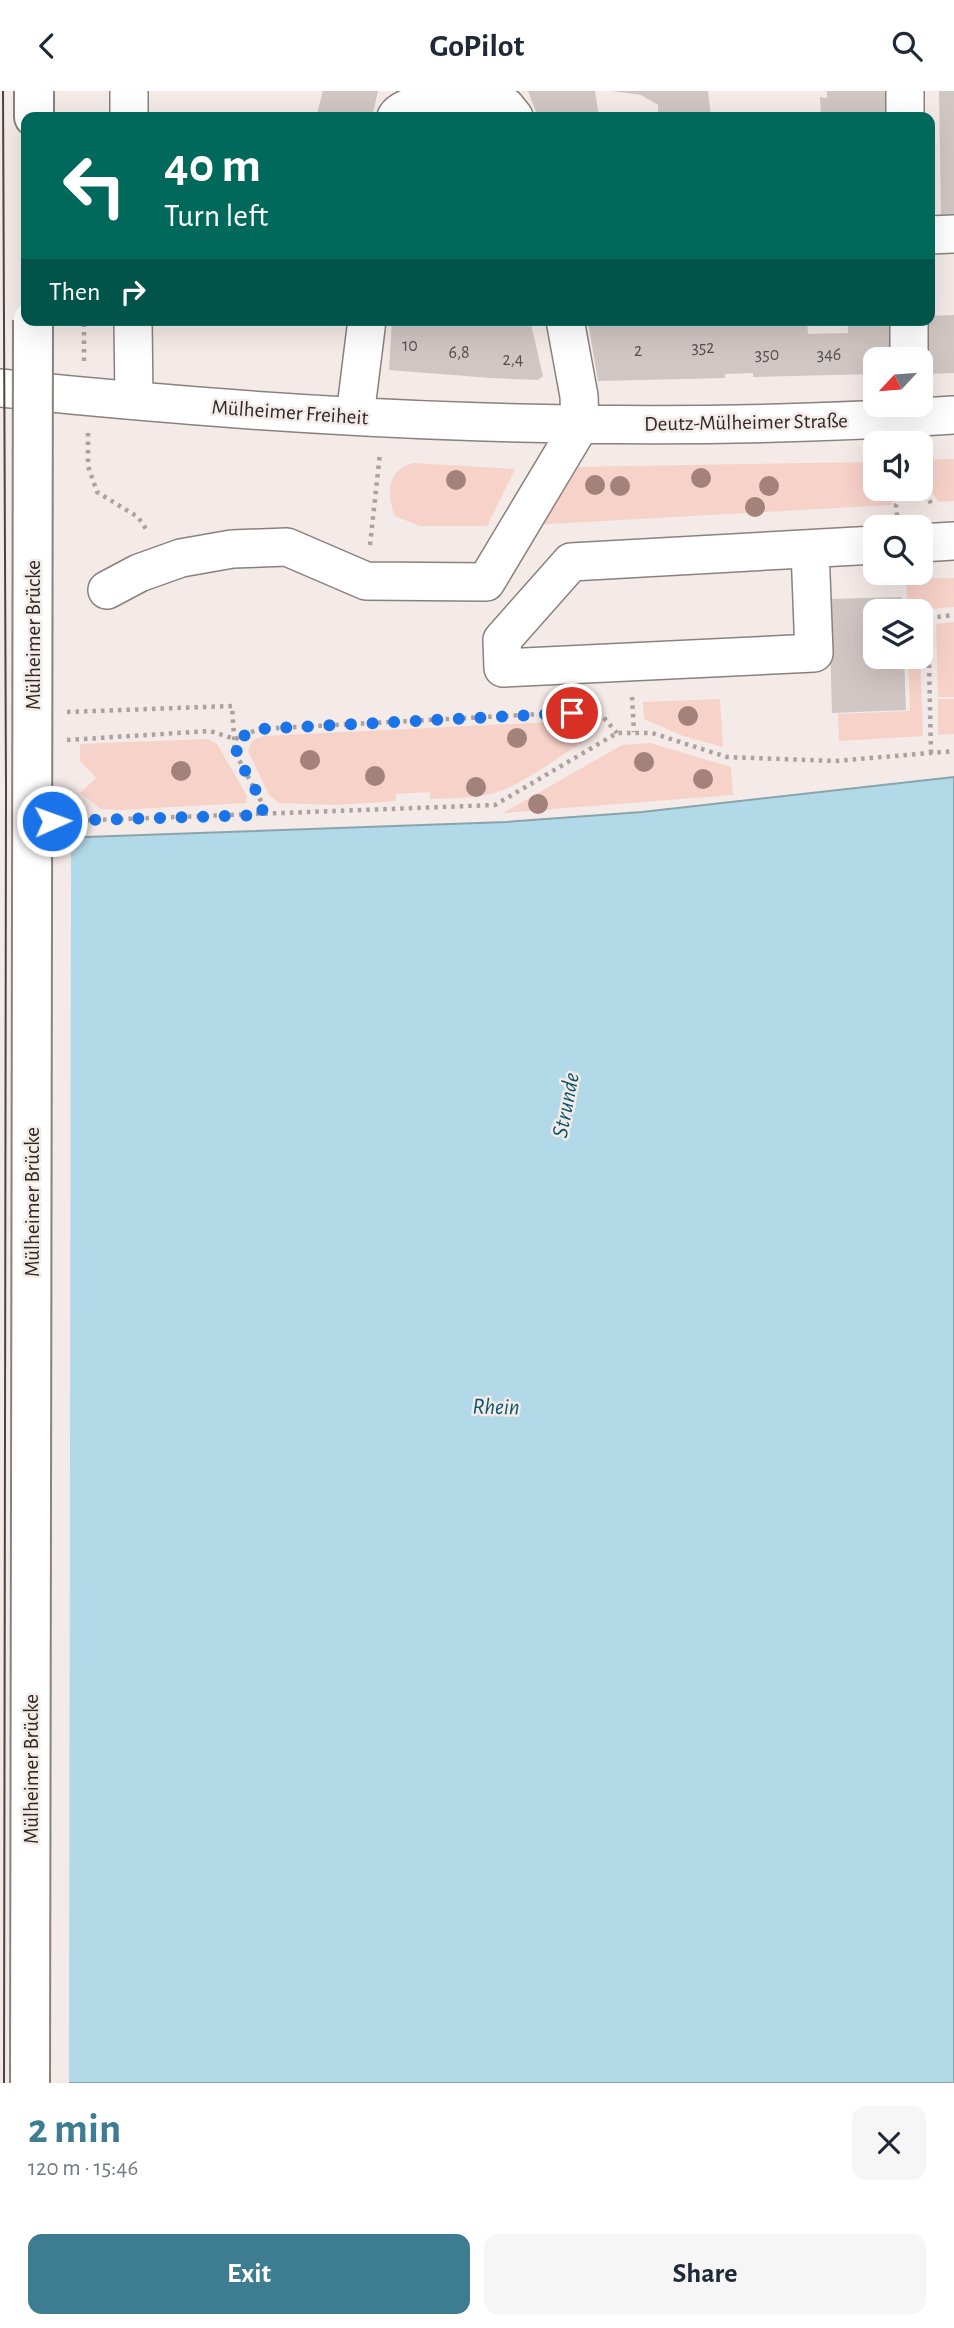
<!DOCTYPE html>
<meta charset="utf-8">
<style>
:root{--surface:#fff;--page:#f6f6f7;--text:#1f2937;--muted:#747a83;--accent:#3d7c91}
body{margin:0;font-family:"Alegreya Sans",sans-serif;background:var(--page);color:var(--text);height:100vh;display:flex;flex-direction:column;font-size:26px;white-space:nowrap}
*{box-sizing:border-box;margin:0}
p{font-size:23px;color:var(--muted)}
.icon{flex:none;width:38px;height:38px;fill:none;stroke:currentColor;stroke-width:2;stroke-linecap:round;stroke-linejoin:round}
.map{position:relative;height:1992px;overflow:hidden}
.sheet{display:flex;flex-direction:column;background:var(--surface);flex:1}
.sheet>*{flex:none}
.top-card{position:absolute;left:21px;top:21px;width:914px;height:214px;border-radius:14px;box-shadow:0 7px 28px #0002;background:#00695c;color:#fff;overflow:hidden}
.needle{width:46px;rotate:244deg}
.tools{position:absolute;left:863px;top:256px;display:grid;gap:14px}
.tools a{display:grid;place-items:center;width:70px;height:70px;border-radius:14px;background:var(--surface);box-shadow:0 7px 28px #0002;font-size:35px}
.pin{position:absolute;display:grid;place-items:center;width:60px;height:60px;color:#fff;margin:-30px;border:4px solid #fff;border-radius:50%;box-shadow:0 2px 7px #0007}
.me{position:absolute;width:77px;margin:-38px;rotate:88deg;stroke-linejoin:round;filter:drop-shadow(0 0 5px #0008)}
.turn{display:flex;align-items:center;gap:24px;height:147px;padding:0 28px;font-size:32px}
.turn .icon{width:91px;height:91px;stroke-width:2.5}
.turn b{display:block;font-size:49px;line-height:60px}
.then{display:flex;align-items:center;height:66px;padding:0 28px;background:#0003;gap:14px;font-size:26px}
.round{display:grid;place-items:center;flex:none;width:74px;height:74px;border-radius:14px;background:var(--page)}
.headline{display:flex;align-items:center;justify-content:space-between;height:119px;padding:0 28px}
h1{font-size:42px;font-weight:600;line-height:52px;color:var(--accent)}
.cta{display:flex;gap:14px;margin-top:auto;padding:14px 28px}
.cta a{flex:1;height:80px;border-radius:14px;background:var(--accent);color:#fff;font-size:28px;font-weight:600;line-height:80px;text-align:center}
.cta a+a{background:var(--page);color:var(--text)}
header{display:flex;justify-content:space-between;align-items:center;height:91px;padding:0 28px;background:var(--surface);font-size:32px;font-weight:600}
.map>svg:first-child{display:block}
</style>
<header><svg class="icon" aria-label="back" viewBox="0 0 24 24"><path d="M15 5l-7 7 7 7"/></svg>GoPilot<svg class="icon" aria-label="search" viewBox="0 0 24 24"><circle cx="10" cy="10" r="6"/><path d="M15 15l6 6"/></svg></header>
<div class="map">
<svg width="954" height="1992" viewBox="0 0 954 1992">
<rect width="100%" height="100%" fill="#f4eae7"/>
<path fill="#f7d2c9" d="M954,368V410L939,411L921,387V369Z
M875,371V397H901L891,414L533,434L571,376Z
M414,372L515,378L487,435H420L395,425C386,403 387,378 414,372Z
M954,487V516L907,520L906,488Z
M954,531V606H938L936,533Z
M908,565H920L923,645L839,650L838,623L910,620Z
M720,608L723,656L683,645L644,628L643,611Z
M938,608H954V643L938,644Z
M594,629L595,639L589,647C560,664 521,696 490,703C471,708 450,707 430,708V701L396,703V710L335,714L279,712L269,704L248,660L252,650L263,645Z
M208,648L217,653L247,705L246,712L118,719L101,718L80,702L96,687L80,670V653Z
M650,652L731,676L733,704L503,722L622,654Z"/>
<path fill="#b2d9e8" stroke="#8aa4ae" stroke-width="2" d="M954,686V1992H0V749L506,731L642,721Z"/>
<path fill="#f4eae7" d="M71,742L69,1992H0V745Z"/>
<path fill="#d0c6c4" d="M323,0H378L372,26H316Z
M528,0H595L599,26H538Z
M612,0H708L711,26H658V14L641,4Z
M827,0H885L886,26H821L820,6L827,7Z
M939,0H954V130L941,131Z
M954,224V282L928,283L926,229H929V225Z
M392,229H467V234L473,233V229H530L543,285L538,289L491,287L389,279Z
M663,229H807L808,243L848,242V229H891L892,268H875V283L753,286V282L725,283V287L598,290L588,231Z
M902,506V520H875V565H904L906,619L832,622L829,508Z"/>
<g fill="none" stroke-linecap="round" stroke-linejoin="round">
<defs>
<path id="minor" d="M129,0V26
M905,0V26
M396,26C407,6 472,12 495,12L506,16L514,26
M929,144L954,143
M133,229L134,309
M565,229L579,305L580,334
M909,229V268
M0,297C317,330 636,345 954,324
M355,325L367,229
M920,452L954,450
M810,458L814,562L503,577L502,549L571,471L875,454
M107,499L139,482L181,467L232,458L287,456L366,490L486,491L580,334"/>
<path id="major" d="M34,26V0"/>
</defs>
<use href="#minor" stroke="#8a817f" stroke-width="40"/>
<use href="#major" stroke="#8a817f" stroke-width="42"/>
<path stroke="#aaa2a0" stroke-width="4.5" stroke-dasharray="3.5 5" stroke-linecap="butt" d="M84,270V229
M88,342V375L97,401L138,426L148,441
M920,395L933,415
M897,425L896,414L906,397
M370,454L380,362
M632,606L634,641
M67,621L232,615L235,661L262,712L263,724
M67,649L210,640L235,648L259,638L598,620L617,642
M931,662L928,527L954,524
M69,730L495,714L617,642H652L727,666L835,670L954,660"/>
<use href="#minor" stroke="#fff" stroke-width="37"/>
<use href="#major" stroke="#fff" stroke-width="38"/>
<path stroke="#4a4543" stroke-width="2" d="M3,0L6,697L4,1992"/>
<defs>
<path id="major-bridge" d="M30,1992L33,229"/>
</defs>
<use href="#major-bridge" stroke="#8a817f" stroke-width="42" stroke-linecap="butt"/>
<use href="#major-bridge" stroke="#fff" stroke-width="38"/>
</g>
<g fill="#a2827b">
<circle cx="701" cy="387" r="10"/>
<circle cx="456" cy="389" r="10"/>
<circle cx="595" cy="394" r="10"/>
<circle cx="620" cy="395" r="10"/>
<circle cx="769" cy="395" r="10"/>
<circle cx="755" cy="416" r="10"/>
<circle cx="688" cy="625" r="10"/>
<circle cx="517" cy="647" r="10"/>
<circle cx="310" cy="669" r="10"/>
<circle cx="644" cy="671" r="10"/>
<circle cx="181" cy="680" r="10"/>
<circle cx="375" cy="685" r="10"/>
<circle cx="703" cy="688" r="10"/>
<circle cx="476" cy="696" r="10"/>
<circle cx="538" cy="713" r="10"/>
</g>
<g fill="none" stroke-linecap="round" stroke-linejoin="round">
<path stroke="#1a73e8" stroke-width="12" stroke-dasharray="0 21.6" d="M52,730L263,724C261,696 236,676 235,649L258,638L572,622"/>
</g>
<g text-anchor="middle" stroke-width="5" stroke-linejoin="round" paint-order="stroke">
<g font-size="18" fill="#56504f">
<text x="410" y="260">10</text>
<text x="703" y="262">352</text>
<text x="638" y="265">2</text>
<text x="459" y="267">6,8</text>
<text x="767" y="269">350</text>
<text x="829" y="269">346</text>
<text x="513" y="274">2,4</text>
</g>
<g font-size="21" fill="#2d2928" stroke="#f4eae7">
<text transform="translate(290 321) rotate(4)" y="7">Mülheimer Freiheit</text>
<text transform="translate(746 331) rotate(-1)" y="7">Deutz-Mülheimer Straße</text>
<text transform="translate(33 544) rotate(-90)" y="7">Mülheimer Brücke</text>
<text transform="translate(32 1111) rotate(-90)" y="7">Mülheimer Brücke</text>
<text transform="translate(31 1678) rotate(-90)" y="7">Mülheimer Brücke</text>
</g>
<g font-size="23" font-style="italic" fill="#06566b" stroke="#f4eae7">
<text transform="translate(565 1014) rotate(-79)" y="8">Strunde</text>
<text transform="translate(496 1315) rotate(1)" y="8">Rhein</text>
</g>
</g>
</svg>
<div class="tools">
<a><svg class="needle" viewBox="-14 -14 28 28"><path d="M0-13l5 13h-10z" fill="#e53935"/><path d="M0 13l5-13h-10z" fill="#747a83"/></svg></a>
<a><svg class="icon" aria-label="sound" viewBox="0 0 24 24"><path d="M4 9h4l5-4v14l-5-4H4zM17 9q2 3 0 6"/></svg></a>
<a><svg class="icon" aria-label="search" viewBox="0 0 24 24"><circle cx="10" cy="10" r="6"/><path d="M15 15l6 6"/></svg></a>
<a><svg class="icon" aria-label="layers" viewBox="0 0 24 24"><path d="M12 4l9 5-9 5-9-5zM3 14l9 5 9-5"/></svg></a>
</div>
<div class="pin" style="left:572px;top:622px;background:#d93025"><svg class="icon" aria-label="arrive" viewBox="0 0 24 24"><path d="M6 21V4h12l-3 4 3 4H6"/></svg></div>
<svg class="me" style="left:52px;top:730px" viewBox="-20 -20 40 40"><circle r="17" fill="#1a73e8" stroke="#fff" stroke-width="3"/><path d="M0-11L8 9 0 5-8 9z" fill="#fff"/></svg>
<div class="top-card">
<div class="turn"><svg class="icon" aria-label="left" viewBox="0 0 24 24"><path d="M17 20v-9H6M10 6l-5 5 5 5"/></svg><div><b>40 m</b>Turn left</div></div>
<div class="then">Then<svg class="icon" aria-label="right" viewBox="0 0 24 24"><path d="M7 20v-9h11M14 6l5 5-5 5"/></svg></div>
</div>
</div>
<section class="sheet">
<div class="headline"><div><h1>2 min</h1><p>120 m · 15:46</p></div><a class="round"><svg class="icon" aria-label="close" viewBox="0 0 24 24"><path d="M6 6l12 12M18 6L6 18"/></svg></a></div>
<div class="cta"><a>Exit</a><a>Share</a></div>
</section>
